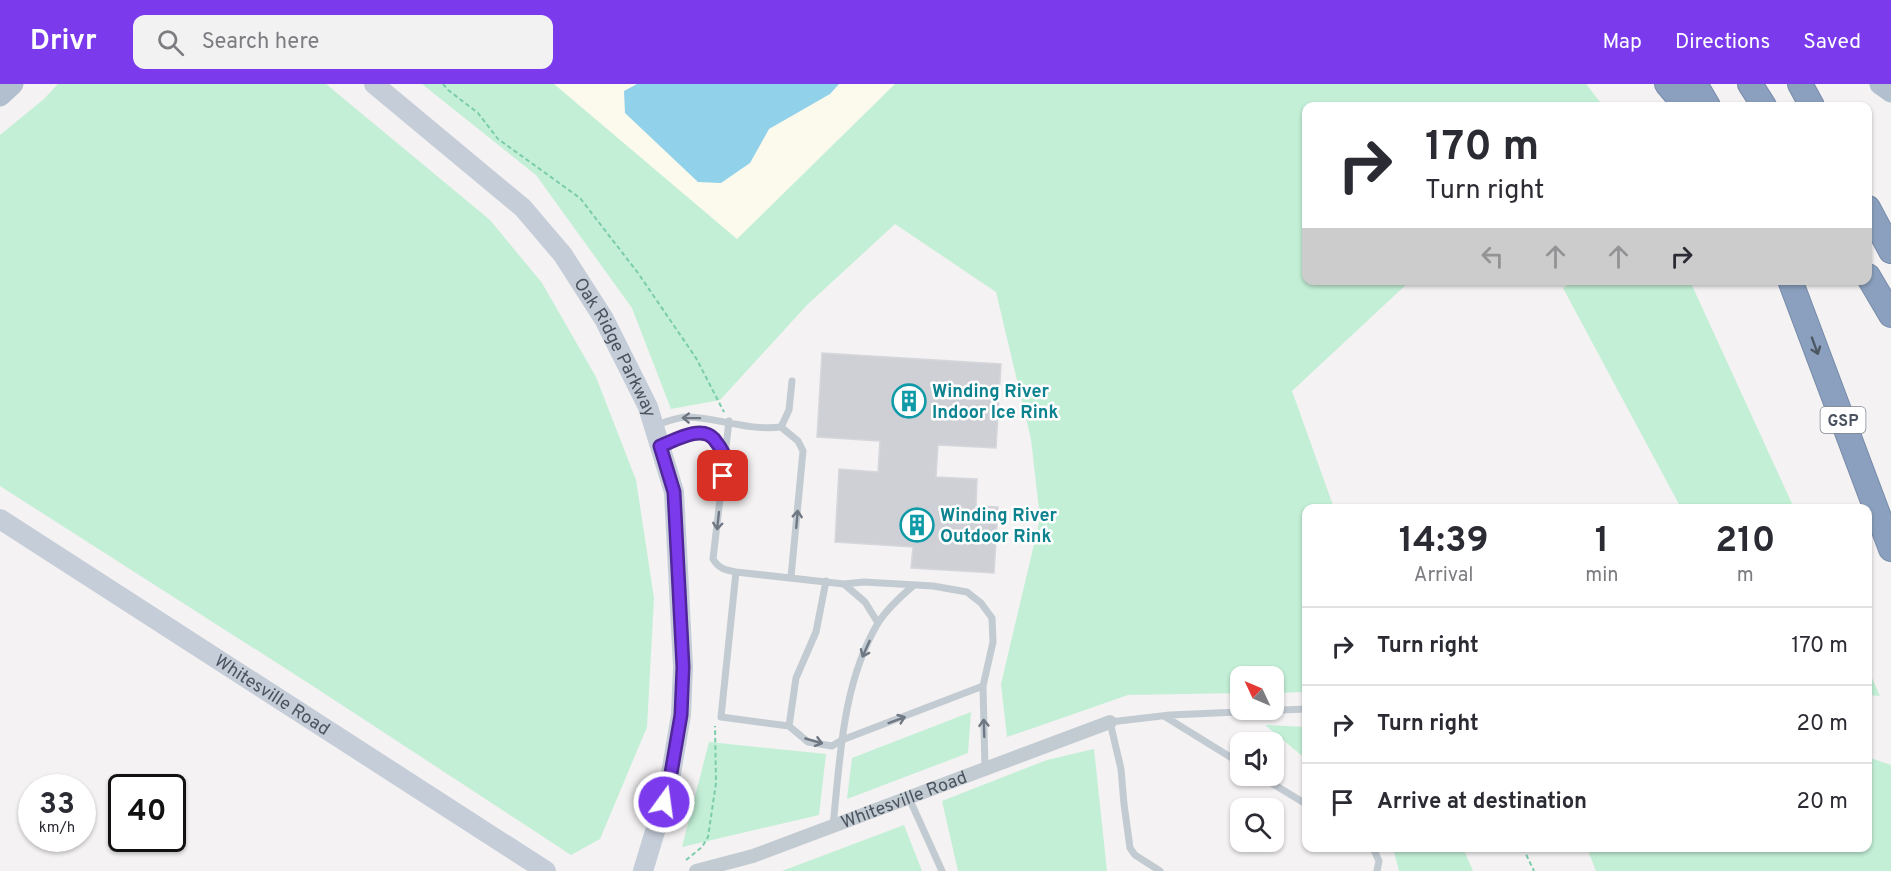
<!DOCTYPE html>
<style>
:root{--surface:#fff;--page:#f2f2f3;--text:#2b2b33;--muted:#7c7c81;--line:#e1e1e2;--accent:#7c3aed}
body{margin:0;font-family:Overpass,sans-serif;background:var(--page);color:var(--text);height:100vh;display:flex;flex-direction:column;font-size:22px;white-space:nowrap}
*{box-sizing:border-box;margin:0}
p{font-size:20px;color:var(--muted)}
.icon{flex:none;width:33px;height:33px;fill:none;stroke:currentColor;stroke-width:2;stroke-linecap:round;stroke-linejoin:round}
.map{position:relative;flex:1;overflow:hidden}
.sheet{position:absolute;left:1302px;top:420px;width:570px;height:348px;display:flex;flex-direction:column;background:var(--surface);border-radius:12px;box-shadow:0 2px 4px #0004}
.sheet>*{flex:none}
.banner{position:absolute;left:1302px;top:18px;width:570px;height:183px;border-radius:12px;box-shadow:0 2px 4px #0004;background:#fff;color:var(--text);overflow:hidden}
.needle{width:39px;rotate:314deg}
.fabs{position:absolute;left:1230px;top:582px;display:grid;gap:12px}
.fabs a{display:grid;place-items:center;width:54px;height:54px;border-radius:12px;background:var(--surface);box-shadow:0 2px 4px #0004;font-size:30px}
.speed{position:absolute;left:18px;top:690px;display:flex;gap:12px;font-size:30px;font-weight:700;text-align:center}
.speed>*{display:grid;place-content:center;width:78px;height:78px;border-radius:50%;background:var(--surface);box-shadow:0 2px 4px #0004;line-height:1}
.speed small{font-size:15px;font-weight:400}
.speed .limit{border:3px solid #111;border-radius:9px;background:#fff;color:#111}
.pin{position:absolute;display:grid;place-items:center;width:51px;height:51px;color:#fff;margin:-26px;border-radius:12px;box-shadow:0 3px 9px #0006}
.me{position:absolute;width:66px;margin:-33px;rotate:14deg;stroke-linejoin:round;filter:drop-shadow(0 0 4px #0008)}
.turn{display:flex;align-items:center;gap:21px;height:126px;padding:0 24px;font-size:27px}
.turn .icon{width:78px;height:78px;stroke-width:2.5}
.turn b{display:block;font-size:42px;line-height:51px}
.lanes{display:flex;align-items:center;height:57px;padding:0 24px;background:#0003;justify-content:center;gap:30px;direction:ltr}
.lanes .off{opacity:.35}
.eta{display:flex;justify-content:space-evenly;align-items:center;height:102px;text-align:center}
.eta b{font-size:36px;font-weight:700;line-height:42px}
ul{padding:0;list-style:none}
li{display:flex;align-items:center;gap:18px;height:78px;padding:0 24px;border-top:2px solid var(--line)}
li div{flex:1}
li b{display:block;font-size:22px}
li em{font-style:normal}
header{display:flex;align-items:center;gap:36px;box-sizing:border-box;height:84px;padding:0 30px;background:var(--accent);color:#fff}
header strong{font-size:28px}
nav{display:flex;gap:33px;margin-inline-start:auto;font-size:21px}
.search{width:420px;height:54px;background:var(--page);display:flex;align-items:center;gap:15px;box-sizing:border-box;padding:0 21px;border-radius:12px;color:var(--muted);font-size:22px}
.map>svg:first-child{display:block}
</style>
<header>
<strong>Drivr</strong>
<div class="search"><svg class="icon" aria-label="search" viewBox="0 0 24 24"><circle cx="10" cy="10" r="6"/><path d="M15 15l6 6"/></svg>Search here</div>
<nav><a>Map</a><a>Directions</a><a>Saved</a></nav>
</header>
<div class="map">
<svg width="1891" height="787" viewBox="0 0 1891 787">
<rect width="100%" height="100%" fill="#f4f2f2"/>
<path fill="#fcf9ed" d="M554,0H895L737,156Z"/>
<path fill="#c2efd6" d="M58,0H326L490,136L542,199L596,293L636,396L654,514L647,643L600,755L571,771L316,604L0,402V51L44,15Z
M422,0H554L737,155L895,0H1586L1600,18L1596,22H1306V196L1410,197L1292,307L1334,424H1306V608L1274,609V592H1240V609L1128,611L1007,653L1001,600L1040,435L1031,355L996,208L895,140L807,221L720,316L671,325L632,224L536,91Z
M1574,197H1690L1794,424H1681L1563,204Z
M1868,585L1880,612L1868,611Z
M971,628L968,669L847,715L852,674Z
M1265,641L1306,643V675Z
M709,658L826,670L819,731L682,763Z
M1094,665L1107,787H958L942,717L1047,676Z
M1868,673L1891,681V787H1596L1587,764H1868Z
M904,741L922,787H782Z
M1393,764H1463L1473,787H1399Z"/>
<path fill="#91d2ea" d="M637,0H839L830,10L769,45L750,79L721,99L698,98L625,29L624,7Z"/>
<path fill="#cfd0d6" stroke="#d6d7dc" stroke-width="1.5" d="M822,269L1001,280L996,364L938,361L936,393L977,395L976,422L998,423L994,489L911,484L913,463L835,458L839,385L878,388L880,357L817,353Z"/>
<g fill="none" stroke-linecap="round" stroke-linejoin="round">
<defs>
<path id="highway" d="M1667,0L1686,22
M1695,0L1708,22
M1750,0L1764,22
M1800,0L1812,22
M1868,124L1891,167
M1868,192L1891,231
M1790,196L1891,465"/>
</defs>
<use href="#highway" stroke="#768baa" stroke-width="26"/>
<path stroke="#7bcca9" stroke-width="2" stroke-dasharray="4.5 3" stroke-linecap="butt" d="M443,0L448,6L478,29L498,55L580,114L638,189L696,274L724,328
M1523,764L1534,787
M686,776L702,763L708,753L716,699L715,642"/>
<path stroke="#c3cbd2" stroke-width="7" d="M729,337L713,475C719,485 726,486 736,488L844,500L864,498L933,502L967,508L981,519L992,534L993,558L983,602L985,685
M656,341C666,338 677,333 688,333C719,334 749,347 781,343L798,357L803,367L791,493
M781,343L789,326L792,297
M662,362C676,356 701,341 714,354C718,359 721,366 725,371
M736,488L721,633L789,642L808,658L832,662L842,656L983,602
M844,500L865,518L878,539
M1164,632L1240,679
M789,642L796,594L816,548L826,497
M1260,692L1306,720
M909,714L942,787
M833,742C840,675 842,600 878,539C887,525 900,513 913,502
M1373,764L1379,777L1377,787
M1160,787L1135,771L1130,764L1124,720L1121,685L1110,638L1170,631L1306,625"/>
<path stroke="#c3cbd2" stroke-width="14" id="s1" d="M696,787L753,772L1110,638"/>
<g stroke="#c5cdd9" stroke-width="20">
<path id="s2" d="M374,0L523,124L563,171L604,235L648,323L674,408L683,583L681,631L669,701L643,787"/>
<path id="s3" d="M0,435L546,787"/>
</g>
<path stroke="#b2bfcf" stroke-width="21" d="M1880,0L1891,8
M0,12L13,0"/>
<use href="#highway" stroke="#8ba0be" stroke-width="24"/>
</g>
<defs><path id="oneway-shaft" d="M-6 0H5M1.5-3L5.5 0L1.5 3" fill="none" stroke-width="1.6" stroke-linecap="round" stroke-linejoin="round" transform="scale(1.5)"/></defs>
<use stroke="#4d5764" href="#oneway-shaft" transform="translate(1815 262) rotate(70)"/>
<g stroke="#6e7782">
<use href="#oneway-shaft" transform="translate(691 334) rotate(-179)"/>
<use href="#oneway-shaft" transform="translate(797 435) rotate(-85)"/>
<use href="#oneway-shaft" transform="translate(718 437) rotate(96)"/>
<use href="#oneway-shaft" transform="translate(866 565) rotate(114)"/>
<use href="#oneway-shaft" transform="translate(897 636) rotate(-20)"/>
<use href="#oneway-shaft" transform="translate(984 644) rotate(-92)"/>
<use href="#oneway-shaft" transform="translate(814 657) rotate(16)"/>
</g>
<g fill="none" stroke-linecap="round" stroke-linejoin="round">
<defs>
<path id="route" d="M664,718L669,701L681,631L683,583L674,408L660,362C674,357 701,340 714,355C718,360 722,366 725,372L723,392"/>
</defs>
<use href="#route" stroke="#51269a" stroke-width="15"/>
<use href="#route" stroke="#7c3aed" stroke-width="10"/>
</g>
<defs>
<symbol id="building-ring" viewBox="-11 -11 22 22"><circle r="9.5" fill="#fff" stroke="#0f9aa8" stroke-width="1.5"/><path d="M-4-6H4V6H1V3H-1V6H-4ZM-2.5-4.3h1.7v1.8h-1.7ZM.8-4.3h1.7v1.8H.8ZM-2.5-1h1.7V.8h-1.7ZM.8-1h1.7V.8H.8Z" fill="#0f9aa8"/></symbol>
</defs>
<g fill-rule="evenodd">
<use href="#building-ring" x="890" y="298" width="38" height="38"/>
<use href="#building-ring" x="898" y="422" width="38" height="38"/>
</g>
<g text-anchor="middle" stroke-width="5" stroke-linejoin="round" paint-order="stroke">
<rect fill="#fff" stroke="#80878f" stroke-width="1.5" x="1820.5" y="323" width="45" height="26" rx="4.5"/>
<g font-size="16" font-weight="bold" fill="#4a535f">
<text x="1843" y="342">GSP</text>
</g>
<g font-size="18" fill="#4a535f" stroke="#fff">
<text dy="6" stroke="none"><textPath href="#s2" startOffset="362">Oak Ridge Parkway</textPath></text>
<text dy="6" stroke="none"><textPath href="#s3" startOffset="324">Whitesville Road</textPath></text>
<text dy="6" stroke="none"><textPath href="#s1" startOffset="220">Whitesville Road</textPath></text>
</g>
<g font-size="18" font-weight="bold" fill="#0d838f" stroke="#fff" text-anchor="start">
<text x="932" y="313">Winding River<tspan x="932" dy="21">Indoor Ice Rink</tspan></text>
<text x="940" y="437">Winding River<tspan x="940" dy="21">Outdoor Rink</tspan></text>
</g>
</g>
</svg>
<div class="fabs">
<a><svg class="needle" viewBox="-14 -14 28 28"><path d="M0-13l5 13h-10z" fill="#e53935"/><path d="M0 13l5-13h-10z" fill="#7c7c81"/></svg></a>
<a><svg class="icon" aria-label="sound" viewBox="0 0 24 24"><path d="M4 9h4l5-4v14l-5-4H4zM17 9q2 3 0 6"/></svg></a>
<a><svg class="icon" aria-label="search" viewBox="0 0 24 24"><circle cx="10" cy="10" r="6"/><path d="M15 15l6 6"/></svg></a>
</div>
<div class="speed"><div>33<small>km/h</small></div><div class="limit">40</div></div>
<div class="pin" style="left:723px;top:392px;background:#d93025"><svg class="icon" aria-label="arrive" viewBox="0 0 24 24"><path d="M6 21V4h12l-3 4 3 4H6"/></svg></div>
<svg class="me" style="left:664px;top:718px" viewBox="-20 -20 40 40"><circle r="17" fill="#7c3aed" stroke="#fff" stroke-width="3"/><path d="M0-11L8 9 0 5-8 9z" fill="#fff"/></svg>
<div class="banner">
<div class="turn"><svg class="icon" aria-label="right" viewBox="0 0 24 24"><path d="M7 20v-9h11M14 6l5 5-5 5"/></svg><div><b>170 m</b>Turn right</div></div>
<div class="lanes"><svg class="icon off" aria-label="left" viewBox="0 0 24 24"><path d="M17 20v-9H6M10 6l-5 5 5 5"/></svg><svg class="icon off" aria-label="ahead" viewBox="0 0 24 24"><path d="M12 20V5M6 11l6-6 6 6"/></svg><svg class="icon off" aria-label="ahead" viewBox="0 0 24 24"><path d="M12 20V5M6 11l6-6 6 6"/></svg><svg class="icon" aria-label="right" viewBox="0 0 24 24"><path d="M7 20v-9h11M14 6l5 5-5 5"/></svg></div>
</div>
<section class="sheet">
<div class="eta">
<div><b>14:39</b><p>Arrival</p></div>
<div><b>1</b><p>min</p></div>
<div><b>210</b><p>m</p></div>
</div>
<ul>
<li><svg class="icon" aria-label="right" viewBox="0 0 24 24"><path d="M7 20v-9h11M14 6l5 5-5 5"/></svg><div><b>Turn right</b></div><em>170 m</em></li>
<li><svg class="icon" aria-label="right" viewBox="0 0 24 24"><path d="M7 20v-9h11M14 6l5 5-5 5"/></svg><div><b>Turn right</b></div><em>20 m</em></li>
<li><svg class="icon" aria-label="arrive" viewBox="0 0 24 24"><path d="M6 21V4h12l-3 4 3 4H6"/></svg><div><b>Arrive at destination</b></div><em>20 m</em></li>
</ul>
</section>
</div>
